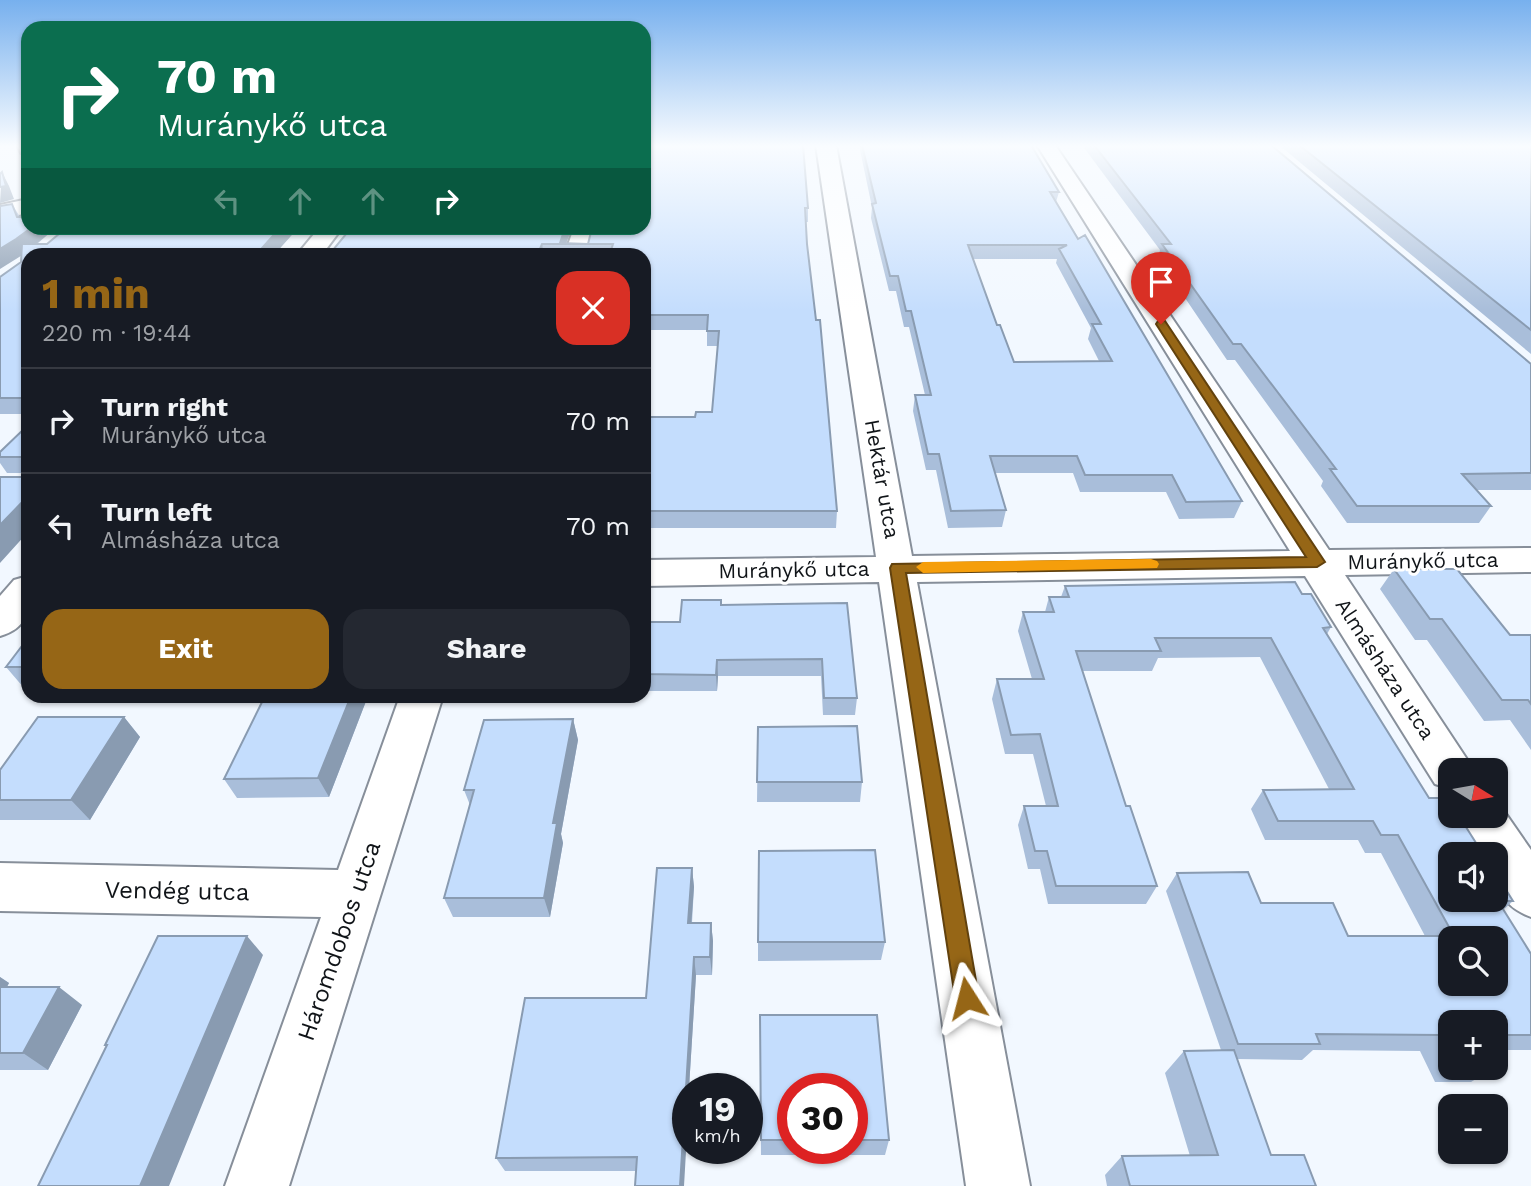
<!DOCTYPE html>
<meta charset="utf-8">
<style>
:root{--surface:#171b24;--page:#242831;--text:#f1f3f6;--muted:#9ea1a6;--line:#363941;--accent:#966616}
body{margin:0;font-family:"Work Sans",sans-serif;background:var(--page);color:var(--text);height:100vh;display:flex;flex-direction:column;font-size:26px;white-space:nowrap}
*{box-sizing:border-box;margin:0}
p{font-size:23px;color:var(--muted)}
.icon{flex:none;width:38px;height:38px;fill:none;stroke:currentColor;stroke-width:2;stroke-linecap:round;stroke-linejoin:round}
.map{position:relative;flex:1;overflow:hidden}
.details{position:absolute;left:21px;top:248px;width:630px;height:455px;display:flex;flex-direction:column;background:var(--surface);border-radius:21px;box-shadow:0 2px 5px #0004}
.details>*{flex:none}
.guide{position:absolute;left:21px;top:21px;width:630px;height:214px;border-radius:21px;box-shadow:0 2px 5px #0004;background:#0b6e4f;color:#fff;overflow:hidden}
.needle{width:46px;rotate:101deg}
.buttons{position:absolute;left:1438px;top:758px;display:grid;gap:14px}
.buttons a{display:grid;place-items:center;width:70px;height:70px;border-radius:14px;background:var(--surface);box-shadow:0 2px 5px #0004;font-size:35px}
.speed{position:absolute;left:672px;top:1073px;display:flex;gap:14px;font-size:35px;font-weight:700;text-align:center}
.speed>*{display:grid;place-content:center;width:91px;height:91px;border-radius:50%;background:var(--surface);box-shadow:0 2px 5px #0004;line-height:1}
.speed small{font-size:18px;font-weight:400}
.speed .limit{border:10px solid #d22;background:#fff;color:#111}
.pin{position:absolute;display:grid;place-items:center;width:60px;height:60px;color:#fff;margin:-72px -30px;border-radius:50% 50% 50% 0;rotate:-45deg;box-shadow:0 0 7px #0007}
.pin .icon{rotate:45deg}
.me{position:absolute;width:77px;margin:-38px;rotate:351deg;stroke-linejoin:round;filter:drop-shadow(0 0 5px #0008)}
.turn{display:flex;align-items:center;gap:24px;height:147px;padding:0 21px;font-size:32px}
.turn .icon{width:91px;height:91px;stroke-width:2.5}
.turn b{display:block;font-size:49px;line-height:60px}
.lanes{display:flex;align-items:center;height:66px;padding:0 21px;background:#0003;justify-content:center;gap:35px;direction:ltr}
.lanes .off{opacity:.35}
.round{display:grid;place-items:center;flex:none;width:74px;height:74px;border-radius:21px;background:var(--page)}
.summary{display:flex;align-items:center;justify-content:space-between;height:119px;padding:0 21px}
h1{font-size:42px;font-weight:700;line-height:52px;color:var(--accent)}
.button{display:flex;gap:14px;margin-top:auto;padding:14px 21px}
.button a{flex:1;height:80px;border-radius:21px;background:var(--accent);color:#fff;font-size:28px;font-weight:700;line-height:80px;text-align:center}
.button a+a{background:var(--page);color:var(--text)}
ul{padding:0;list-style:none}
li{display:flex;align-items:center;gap:21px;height:105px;padding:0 21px;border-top:2px solid var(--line)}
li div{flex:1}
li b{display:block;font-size:26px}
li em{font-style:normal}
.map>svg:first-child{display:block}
</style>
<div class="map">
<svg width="1531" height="1186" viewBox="0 0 1531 1186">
<rect width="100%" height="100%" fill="#f2f8ff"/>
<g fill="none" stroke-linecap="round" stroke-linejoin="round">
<defs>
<path id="minor" d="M17,145H28V155L21,153Z
M816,145H836L912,556L1290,551L1037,145H1055L1329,550L1531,548V572L1345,575L1474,770H1451V789L1435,784L1305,576L917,582L1030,1186H966L879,582L644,586V560L876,557Z
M319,228H342L321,256H296Z
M574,228H596L588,256H564Z
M28,576C28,605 33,626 0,636V596L14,580Z
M400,696H443L289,1186H225L321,917L0,911V863L338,870Z
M1497,801L1531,850V917C1499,905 1496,886 1496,854H1478L1456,816H1496Z"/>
<path id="tertiary" d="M28,199V213L0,219V205Z"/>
</defs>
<use href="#minor" stroke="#878f9a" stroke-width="4"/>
<use href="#tertiary" stroke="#878f9a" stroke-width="4"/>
<use href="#minor" fill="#fff" fill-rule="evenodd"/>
<use href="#tertiary" fill="#fff" fill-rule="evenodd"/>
</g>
<path fill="#a9beda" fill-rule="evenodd" d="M859,145H1031L1059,192L1056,202L1242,501L1234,518L1179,519L1166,492H1080L1073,473H995L1006,510L1002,527L948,528L936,470H926L913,411L915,395H925L909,327H904L896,291H889L871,218L872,207ZM973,259H1057L1056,263L1091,328L1088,339L1099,361L1014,362L997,325Z
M1082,145H1271L1531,364V490H1477L1491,506L1479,523H1347L1321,486L1323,481L1235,360H1227L1158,258L1160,250Z
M1279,145H1531V354Z
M12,204L20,217L52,231L37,244L298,228L273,256H28V414H0V277L21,262L22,256Z
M808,208V222H806L807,244L837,511L836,528H644V417H695L712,412L718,346H707V330H647L644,344V256H328L567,243L588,244Z
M28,425V473H7L0,463V452Z
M1394,569L1510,635H1531V750L1510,720L1484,721L1427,640H1415L1380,589Z
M1065,586L1302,594L1331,627L1327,634L1429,798L1513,901L1503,910L1531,954V1050H1496V1022H1451V1068H1494L1471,1082H1435L1420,1051L1313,1050L1302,1060L1237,1059L1271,1155L1316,1186H1107L1105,1175L1122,1156H1190L1165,1073L1184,1051L1221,1050L1166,891L1177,873L1348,936H1425L1381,853H1365L1358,840H1265L1251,809L1263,790L1329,789L1260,657L1158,658L1152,671H1082L1126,806L1157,886L1146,904H1048L1040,869H1028L1018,825L1024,806H1046L1033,754H1005L992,699L997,679H1032L1018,631L1023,612H1045L1049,597H1061Z
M847,603L857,698L855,715H823L821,676H718L717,691H644V622H680L722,605Z
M28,638V688H24L6,667Z
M265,696H368L329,797L237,798L224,779Z
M124,717L140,737L90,820H0V770Z
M573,719L578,740L561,834L563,843L550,917H453L444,898L470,805L464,790Z
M758,727L862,782L860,802H757Z
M692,868L694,887L692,923H711L713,941L712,975H696L689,1088H688L636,1171H505L496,1158L646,998Z
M758,942H885L881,960L758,961Z
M0,977L9,983L7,987L82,1005L48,1070H0Z
M760,1015H877L889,1140L885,1155H761ZM793,1088H852V1148H793Z"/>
<path fill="#899bb1" d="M2,172L9,186L14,199L0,203Z
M31,228H50L52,231L24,254L0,269V249Z
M280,228H298L273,256H255Z
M565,228H572L566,244L560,243Z
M542,244L544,256H537Z
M645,315L647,330L644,344V321Z
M28,496V532L0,563V525Z
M717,660L718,676L717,691L716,675Z
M351,696H368L329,797L318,778Z
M124,717L140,737L90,820L71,800Z
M573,719L578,740L561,834L563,843L550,917L544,898L553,823Z
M692,868L694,887L690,941L688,923Z
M711,923L713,941L712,975L710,957Z
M247,936L263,955L169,1186H140Z
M694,957L696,975L689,1088H688V1117L684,1186H680Z
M0,977L9,983L0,999Z
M59,987L82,1005L48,1070L23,1053Z"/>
<path fill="#c4ddfd" stroke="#899bb1" stroke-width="2" fill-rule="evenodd" d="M644,145H803L808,208H805L807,244L816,320H820L837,511H644V417H695L696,412H712L719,331H707L708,315H645L644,321V256H609L613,244H542L537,256H328L351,228H565L560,243L588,244L592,228H644Z
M862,145H1031L1059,192H1050L1078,239L1085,235L1242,501L1186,502L1172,475H1085L1077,456H990L1006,510L951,511L939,454H928L915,395H931L911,311H906L898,276H890L872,204L876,203ZM968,245H1067L1059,249L1101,324H1092L1112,361L1014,362L1000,325H997Z
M1094,145H1271L1531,364V473L1462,474L1491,506H1357L1330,469H1336L1241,344H1233L1162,244H1171Z
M1299,145H1531V330Z
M2,172L6,186L0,187V174Z
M12,204L17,217H28V228H31L16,239L0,249V206Z
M66,228H280L255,256H28V398H0V277L21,262L22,244H47Z
M28,425V457H0V452Z
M0,477H28V496L0,525Z
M1394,569H1457L1510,635H1531V704L1528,700H1502L1442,619H1430Z
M1295,582L1302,594H1311L1331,627L1323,628L1429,798H1449L1451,802V816H1459L1483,854H1451V900H1496V874L1513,901H1498L1531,954V1035H1496V1022H1451V1056L1441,1035L1316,1034L1320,1044H1238L1177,873L1248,872L1261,903H1333L1348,936H1454L1398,835H1381L1373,821H1278L1263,790L1354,789L1271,638H1155L1161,651H1076L1126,806H1130L1157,886H1056L1047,851H1035L1024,806H1058L1040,734L1011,735L997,679H1044L1023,612H1054L1049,597H1069L1065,586ZM1451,938H1496V984H1451Z
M682,600H721V605L847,603L857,698H824L822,659L717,660L716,675L644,674V622H680Z
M28,638V667H6Z
M265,696H351L318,778L224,779Z
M38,717H124L71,800H0V770Z
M573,719L553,823H557L544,898H444L474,790H464L484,720Z
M857,726L862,782H757L758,727Z
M875,850L885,942H758L759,851Z
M657,868H692L688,923H711L710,957H694L680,1186H635L637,1157L496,1158L525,998H646Z
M158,936H247L140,1186H38L107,1045H105Z
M0,987H59L23,1053H0Z
M760,1015H877L889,1140H852V1088H793V1140H761Z
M1234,1050L1271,1155H1304L1316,1186H1130L1122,1156L1218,1155L1184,1051Z"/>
<linearGradient id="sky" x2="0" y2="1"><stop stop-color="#77b0ee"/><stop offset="0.47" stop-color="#f9fcff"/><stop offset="1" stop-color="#f9fcff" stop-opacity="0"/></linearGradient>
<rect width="1531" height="311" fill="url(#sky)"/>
<path fill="#966616" stroke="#62420e" stroke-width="2" d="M1158,321H1165L1325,562L1317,567L906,573L979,998L975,1006L967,1009L959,1006L955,998L890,568L892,564L1306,557L1156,324Z"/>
<path fill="#f59e0b" d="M1151,559L1157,561L1159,564L1157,568L923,573L916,567L923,562Z"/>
<g text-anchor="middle" stroke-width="6" stroke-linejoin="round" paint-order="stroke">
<g font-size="21" fill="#101418" stroke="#fff">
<text transform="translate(882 479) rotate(80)" y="7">Hektár utca</text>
<text transform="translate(1423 561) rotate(-1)" y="7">Muránykő utca</text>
<text transform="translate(794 570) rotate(-1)" y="7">Muránykő utca</text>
<text transform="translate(1385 669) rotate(57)" y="7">Almásháza utca</text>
</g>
<g font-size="24" fill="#101418" stroke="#fff">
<text transform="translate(177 891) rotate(1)" y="8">Vendég utca</text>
<text transform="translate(339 941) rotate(-71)" y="8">Háromdobos utca</text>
</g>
</g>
</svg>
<div class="buttons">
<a><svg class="needle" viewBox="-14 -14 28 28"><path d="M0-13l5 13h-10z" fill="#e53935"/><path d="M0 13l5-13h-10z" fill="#9ea1a6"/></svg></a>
<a><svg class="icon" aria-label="sound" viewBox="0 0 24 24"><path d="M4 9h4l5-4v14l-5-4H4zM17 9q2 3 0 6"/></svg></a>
<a><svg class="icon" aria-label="search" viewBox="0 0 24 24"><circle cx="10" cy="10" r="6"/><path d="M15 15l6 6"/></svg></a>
<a>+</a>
<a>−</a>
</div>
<div class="speed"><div>19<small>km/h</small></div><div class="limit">30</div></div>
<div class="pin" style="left:1161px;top:324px;background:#d93025"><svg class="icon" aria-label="arrive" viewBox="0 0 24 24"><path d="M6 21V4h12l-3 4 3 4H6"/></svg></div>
<svg class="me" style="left:967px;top:998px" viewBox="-20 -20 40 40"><path d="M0-17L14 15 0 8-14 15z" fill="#966616" stroke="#fff" stroke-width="4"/></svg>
<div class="guide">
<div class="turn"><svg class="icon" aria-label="right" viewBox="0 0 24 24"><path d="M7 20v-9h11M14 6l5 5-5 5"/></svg><div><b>70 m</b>Muránykő utca</div></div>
<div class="lanes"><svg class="icon off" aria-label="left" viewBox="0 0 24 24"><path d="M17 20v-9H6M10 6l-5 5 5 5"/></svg><svg class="icon off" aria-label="ahead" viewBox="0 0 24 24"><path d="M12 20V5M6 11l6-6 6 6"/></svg><svg class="icon off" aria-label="ahead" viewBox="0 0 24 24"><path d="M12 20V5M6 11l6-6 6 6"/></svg><svg class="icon" aria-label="right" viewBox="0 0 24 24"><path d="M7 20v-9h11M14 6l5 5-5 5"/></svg></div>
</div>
<section class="details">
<div class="summary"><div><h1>1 min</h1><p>220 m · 19:44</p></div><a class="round" style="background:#d93025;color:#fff"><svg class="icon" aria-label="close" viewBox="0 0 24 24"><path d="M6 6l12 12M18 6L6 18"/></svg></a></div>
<ul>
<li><svg class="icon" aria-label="right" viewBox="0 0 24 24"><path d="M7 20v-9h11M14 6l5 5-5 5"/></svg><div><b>Turn right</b><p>Muránykő utca</p></div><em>70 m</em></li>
<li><svg class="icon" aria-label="left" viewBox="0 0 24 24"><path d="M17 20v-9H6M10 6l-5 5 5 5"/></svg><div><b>Turn left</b><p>Almásháza utca</p></div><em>70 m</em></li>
</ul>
<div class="button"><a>Exit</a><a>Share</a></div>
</section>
</div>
